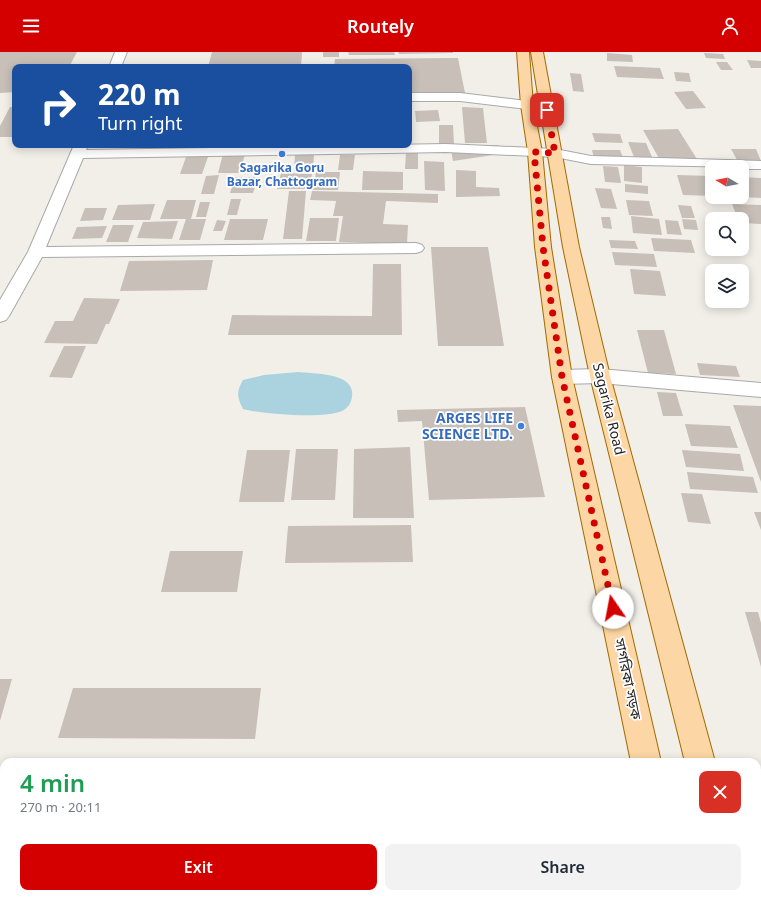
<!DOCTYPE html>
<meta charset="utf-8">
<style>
:root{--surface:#fff;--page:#f2f2f3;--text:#1f2937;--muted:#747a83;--accent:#d40000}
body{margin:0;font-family:"Noto Sans","Noto Sans Bengali",sans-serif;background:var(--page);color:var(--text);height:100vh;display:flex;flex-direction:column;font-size:15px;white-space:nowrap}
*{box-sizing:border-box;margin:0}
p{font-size:13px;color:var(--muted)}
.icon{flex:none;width:22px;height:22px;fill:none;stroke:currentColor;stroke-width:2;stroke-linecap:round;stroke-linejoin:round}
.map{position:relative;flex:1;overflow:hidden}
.side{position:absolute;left:0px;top:706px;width:761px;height:140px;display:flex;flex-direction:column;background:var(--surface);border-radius:12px 12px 0 0;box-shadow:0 2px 10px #0003}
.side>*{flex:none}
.hud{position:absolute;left:12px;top:12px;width:400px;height:84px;border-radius:8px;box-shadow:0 2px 10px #0003;background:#1a4fa0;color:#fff;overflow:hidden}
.needle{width:26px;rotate:280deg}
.tools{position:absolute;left:705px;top:108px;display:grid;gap:8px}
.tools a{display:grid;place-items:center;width:44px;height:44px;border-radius:8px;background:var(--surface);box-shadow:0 2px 10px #0003;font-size:20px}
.pin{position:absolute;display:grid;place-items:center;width:34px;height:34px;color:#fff;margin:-17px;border-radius:8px;box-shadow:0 2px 6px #0006}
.me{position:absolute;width:44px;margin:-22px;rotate:348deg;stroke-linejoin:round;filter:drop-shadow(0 0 3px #0008)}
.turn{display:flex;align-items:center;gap:14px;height:84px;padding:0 20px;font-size:18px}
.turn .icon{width:52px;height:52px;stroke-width:2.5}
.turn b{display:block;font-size:28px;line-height:34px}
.round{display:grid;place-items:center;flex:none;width:42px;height:42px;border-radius:8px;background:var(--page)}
.summary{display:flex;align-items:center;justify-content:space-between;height:68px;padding:0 20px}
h1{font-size:24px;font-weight:600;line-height:30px;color:#1e9e55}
.primary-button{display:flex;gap:8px;margin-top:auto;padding:8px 20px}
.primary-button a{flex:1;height:46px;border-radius:8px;background:var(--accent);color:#fff;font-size:16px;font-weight:600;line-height:46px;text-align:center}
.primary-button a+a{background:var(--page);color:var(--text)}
header{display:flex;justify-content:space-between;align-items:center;height:52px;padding:0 20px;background:var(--accent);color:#fff;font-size:18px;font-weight:600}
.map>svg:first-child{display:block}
</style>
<header><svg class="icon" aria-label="menu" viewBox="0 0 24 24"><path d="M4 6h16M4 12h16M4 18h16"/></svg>Routely<svg class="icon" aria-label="person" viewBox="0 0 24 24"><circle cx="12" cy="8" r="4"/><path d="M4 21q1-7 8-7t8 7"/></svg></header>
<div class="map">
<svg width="761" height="846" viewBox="0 0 761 846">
<rect width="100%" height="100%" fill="#f2efe9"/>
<path fill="#aad3df" d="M298,320C314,322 356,320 352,345C351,351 348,356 342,359C324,367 262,362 243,357C237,345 236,340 243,328L264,323Z"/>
<path fill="#c7bfb8" d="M0,0H77L69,15H15V40L0,41Z
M212,0H302L301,15H208Z
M323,0H339V5H323Z
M348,0H394L395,3H349Z
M398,0H453V1L399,2Z
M607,1L632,3L633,10L607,9Z
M704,1L723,2L725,7L706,6Z
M458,6L465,41L409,42V15H334L335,7Z
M747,8L761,9V16H751Z
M716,10H727L733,18H721Z
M614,14L660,16L664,27L617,25Z
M674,20L689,21L691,30L676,29Z
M570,21L581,22L584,40L573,39Z
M693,39L706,56L686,57L674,40Z
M10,55H15V85H0V74Z
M462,55L483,56L487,91H465Z
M438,58L440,69L416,70L415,59Z
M439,73H453L454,92H439Z
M678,77L697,107L660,108L643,78Z
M592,81L620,82L623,91L595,90Z
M628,90L646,91L652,105H634Z
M450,93H498L500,102L453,109Z
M731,97H756L761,109L737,108Z
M592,98H620L624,108L594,107Z
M406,101H418V117H405Z
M187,102H209L202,122H180Z
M223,102H245L240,121H218Z
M314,102L313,119H294L295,103Z
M340,103H355L353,118H338Z
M424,109L444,110L445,139L425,138Z
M624,113L642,115V131L624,129Z
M603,114L618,115L621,131L605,130Z
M456,118L476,119V135L499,136L500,144L456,145Z
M363,119L403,120V138H362Z
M316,120H340L338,138H313Z
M281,121L312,122L309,137H277Z
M219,123L214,142H201L206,124Z
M677,123L712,124V144L683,143Z
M235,125H258L253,141H230Z
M742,125L761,126V146L742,145Z
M625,132L648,134V142L625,140Z
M595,136L611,137L617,157L601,156Z
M289,139H306L302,187H283Z
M312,139L438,142V151L386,149L383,172L408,173L407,192L339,190L343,164H333L336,149L310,148Z
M231,147H241L237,163H227Z
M167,148H196L191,167H160Z
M626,148L649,149L653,164L629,163Z
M200,150H210L206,165H196Z
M155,152L150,168H112L118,153Z
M732,152L761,153V172L742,171V167H738Z
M678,153L691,154L695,166H682Z
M85,156H107L103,168L80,169Z
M631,164L659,167L662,183L633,181Z
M601,165H610L612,177L603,176Z
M310,166H339L336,189H306Z
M186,167H206L200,188H179Z
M230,167H268L263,188H224Z
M682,167L696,168L698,178L684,177Z
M217,168L226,169L222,179H213Z
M665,168L678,169L682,183L667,182Z
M178,169L172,187L137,186L143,170Z
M113,173H134L128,190H106Z
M107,174L102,186L72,187L77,175Z
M651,186L691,188L695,201L654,199Z
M609,188L635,189L638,197L611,196Z
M431,195H488L504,294H438Z
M612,200L654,202L657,215L615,213Z
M213,208L207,238L120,239L129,209Z
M373,212H401L402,283H228L232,263L372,264Z
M630,217L660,219L666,244L634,242Z
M84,246L120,247L109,272H106L97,292L44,291L55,269H73Z
M637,278H664L676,322L648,321Z
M64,294H86L72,326L49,325Z
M697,311L736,314L740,325L700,323Z
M657,340L676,341L683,364H663Z
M733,353L761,354V430Z
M525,355L545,445L429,448L422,369L398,370L397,358Z
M685,372L730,374L738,396L691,394Z
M410,395L414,466H353L354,397Z
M296,397H338L335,448H291Z
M247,398H290L284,450H239Z
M682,398L740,402L744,419L686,415Z
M687,420L753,425L758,441L690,437Z
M681,441L702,442L711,472L688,470Z
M754,460H761V478Z
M411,473L413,510L285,511L288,474Z
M170,499H243L237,540H161Z
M745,560H758L761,571V615Z
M0,627H12L0,669Z
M73,636H261L255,687L58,686Z"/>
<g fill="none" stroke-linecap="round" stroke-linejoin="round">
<defs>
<path id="street" d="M115,0H127L121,15H109Z
M409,41H460L527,49L533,53L527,57L460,49H409Z
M446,92L555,97L591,104L761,109V117H742V115L591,112L555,105L446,100L83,106L46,195L416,191L422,193L424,196L422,199L416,201L42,205L9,264L6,268L0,270V248L28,200L74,93H88L86,98Z
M600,317L761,331V345L600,331L562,332L555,330L552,325L555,320L562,318Z
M0,777H4V809H0Z"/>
<path id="primary" d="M517,0H529L533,53L542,100L551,195L572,325L661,710H631L552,325L535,195L528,100L521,53Z
M531,0H543L579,195L610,324L715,710H685L590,324L563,195Z
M662,842H694L695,846H663Z
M721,842H753L754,846H722Z"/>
</defs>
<use href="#street" stroke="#a9a9a9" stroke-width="2"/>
<use href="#primary" stroke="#a06b00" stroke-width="2"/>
<use href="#street" fill="#fff" fill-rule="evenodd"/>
<use href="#primary" fill="#fcd6a4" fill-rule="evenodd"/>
</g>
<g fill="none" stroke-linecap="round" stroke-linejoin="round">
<path stroke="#d40000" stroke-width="7" stroke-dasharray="0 12.6" d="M547,58L555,101L534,100L543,195L562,325L613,556"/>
</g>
<g fill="#3f7fe0" stroke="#fff" stroke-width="1.5">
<circle cx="282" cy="102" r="4"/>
<circle cx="521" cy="374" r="4"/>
</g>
<g text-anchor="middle" stroke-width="3.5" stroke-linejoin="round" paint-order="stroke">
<g font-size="12" font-weight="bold" fill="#366cbe" stroke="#fff">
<text x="282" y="120">Sagarika Goru<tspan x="282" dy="14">Bazar, Chattogram</tspan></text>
</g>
<g font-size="14" fill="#222" stroke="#fff">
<text transform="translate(609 357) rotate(76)" y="5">Sagarika Road</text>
<text transform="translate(628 627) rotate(78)" y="5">সাগরিকা সড়ক</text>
</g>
<g font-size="14" font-weight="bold" fill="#366cbe" stroke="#fff" text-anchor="end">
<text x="513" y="371">ARGES LIFE<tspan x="513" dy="16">SCIENCE LTD.</tspan></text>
</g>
</g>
</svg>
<div class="tools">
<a><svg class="needle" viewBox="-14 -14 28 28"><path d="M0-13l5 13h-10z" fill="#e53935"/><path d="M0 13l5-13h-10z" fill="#747a83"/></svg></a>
<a><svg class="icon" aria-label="search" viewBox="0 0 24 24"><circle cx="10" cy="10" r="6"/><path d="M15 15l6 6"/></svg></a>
<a><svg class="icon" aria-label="layers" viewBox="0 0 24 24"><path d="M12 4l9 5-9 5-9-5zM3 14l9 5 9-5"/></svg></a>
</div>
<div class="pin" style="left:547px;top:58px;background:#d93025"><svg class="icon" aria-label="arrive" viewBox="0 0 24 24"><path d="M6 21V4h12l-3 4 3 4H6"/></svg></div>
<svg class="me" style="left:613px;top:556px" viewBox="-20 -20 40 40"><circle r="19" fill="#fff"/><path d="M0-13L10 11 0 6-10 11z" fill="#d40000"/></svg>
<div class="hud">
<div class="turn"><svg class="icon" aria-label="right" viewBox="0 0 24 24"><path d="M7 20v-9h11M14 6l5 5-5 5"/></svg><div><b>220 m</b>Turn right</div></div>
</div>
<section class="side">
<div class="summary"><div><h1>4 min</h1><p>270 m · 20:11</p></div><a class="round" style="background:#d93025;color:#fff"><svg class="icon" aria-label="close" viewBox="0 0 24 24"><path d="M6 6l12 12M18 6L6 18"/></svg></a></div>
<div class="primary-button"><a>Exit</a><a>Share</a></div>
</section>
</div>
